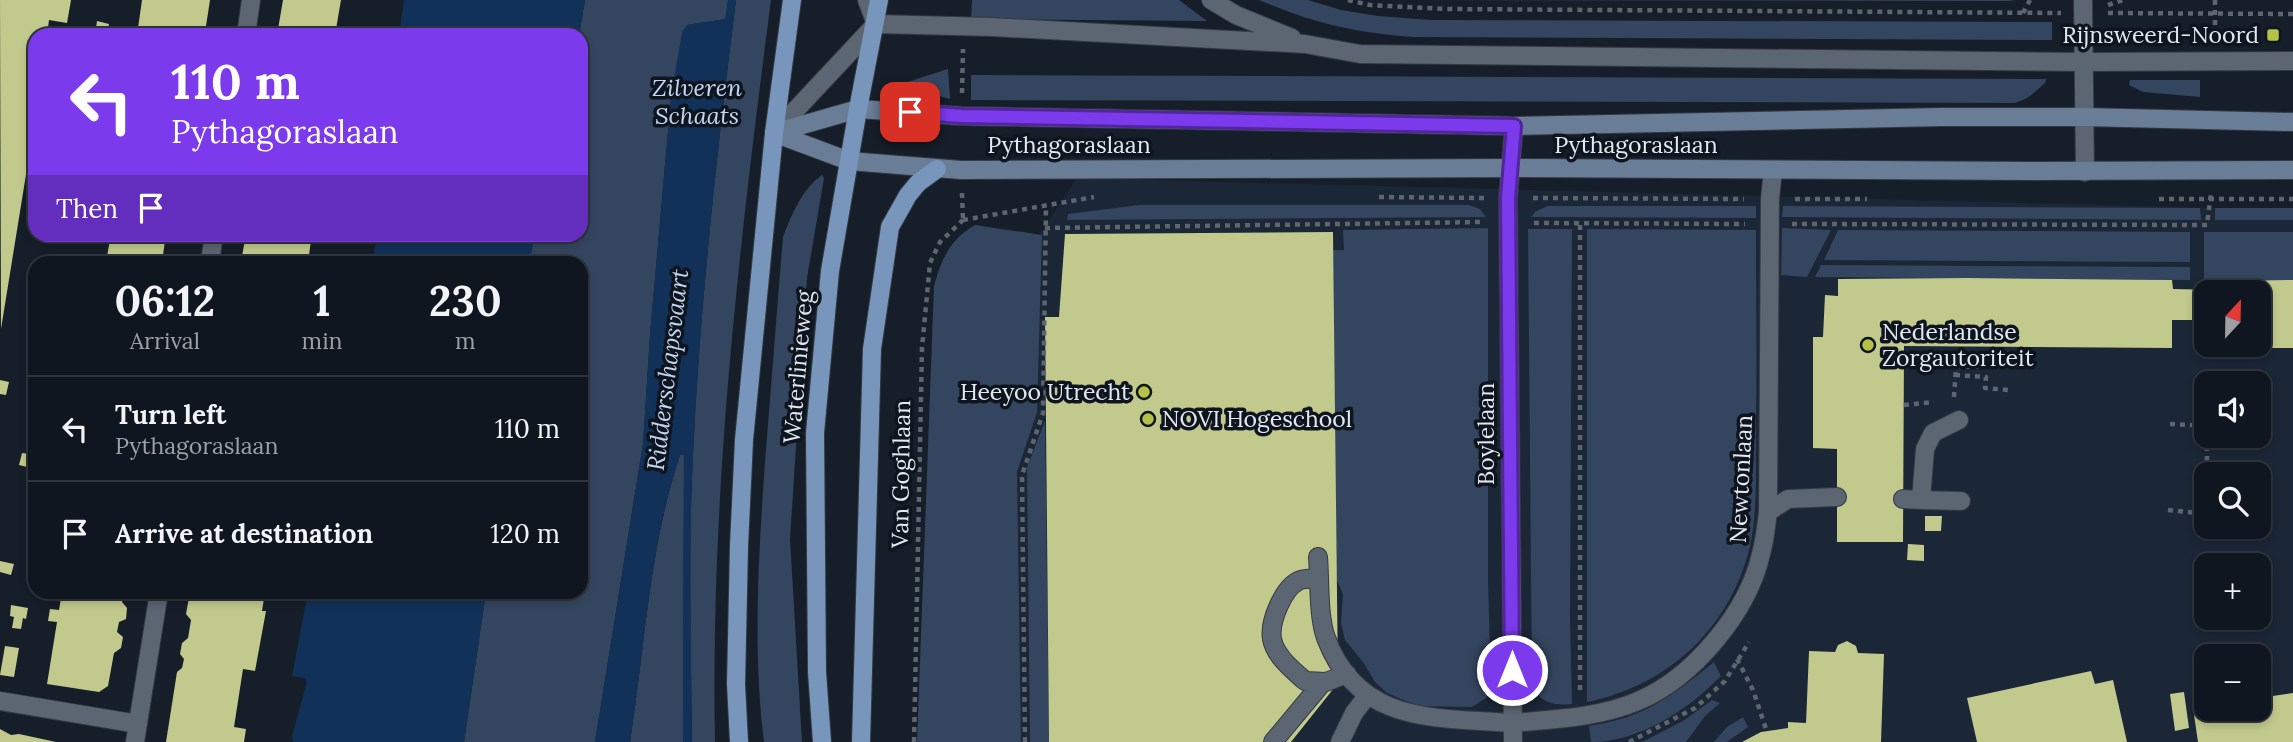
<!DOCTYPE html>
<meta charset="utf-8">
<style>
:root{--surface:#10161f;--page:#191f28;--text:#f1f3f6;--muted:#9c9fa4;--line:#30353d}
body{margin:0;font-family:Lora,serif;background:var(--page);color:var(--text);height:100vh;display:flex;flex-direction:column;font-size:26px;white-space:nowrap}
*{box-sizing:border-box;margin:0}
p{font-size:23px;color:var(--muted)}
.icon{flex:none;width:38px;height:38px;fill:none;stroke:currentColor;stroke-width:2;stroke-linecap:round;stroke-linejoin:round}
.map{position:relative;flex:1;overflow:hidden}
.panel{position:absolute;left:28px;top:256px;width:560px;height:343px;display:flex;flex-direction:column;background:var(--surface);border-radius:21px;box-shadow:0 4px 10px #0003,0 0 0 2px var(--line)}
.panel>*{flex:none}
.banner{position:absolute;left:28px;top:28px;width:560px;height:214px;border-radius:21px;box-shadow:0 4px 10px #0003,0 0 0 2px var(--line);background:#7c3aed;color:#fff;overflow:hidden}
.needle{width:46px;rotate:22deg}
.buttons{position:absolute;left:2194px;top:280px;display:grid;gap:14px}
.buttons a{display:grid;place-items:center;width:77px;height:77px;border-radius:14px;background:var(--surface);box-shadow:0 4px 10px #0003,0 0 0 2px var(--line);font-size:35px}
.pin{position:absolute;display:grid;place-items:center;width:60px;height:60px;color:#fff;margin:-30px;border-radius:14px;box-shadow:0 4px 10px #0006}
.me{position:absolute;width:77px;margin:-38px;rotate:0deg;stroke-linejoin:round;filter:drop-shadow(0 0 5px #0008)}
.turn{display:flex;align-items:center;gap:24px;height:147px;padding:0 28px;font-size:32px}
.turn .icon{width:91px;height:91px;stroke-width:2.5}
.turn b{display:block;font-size:49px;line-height:60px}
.then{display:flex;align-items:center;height:66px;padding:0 28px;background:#0003;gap:14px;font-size:26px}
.eta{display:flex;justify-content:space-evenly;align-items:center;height:119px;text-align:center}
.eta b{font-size:42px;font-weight:800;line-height:49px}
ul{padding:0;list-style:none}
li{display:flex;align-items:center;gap:21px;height:105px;padding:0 28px;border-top:2px solid var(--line)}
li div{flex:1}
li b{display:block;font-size:26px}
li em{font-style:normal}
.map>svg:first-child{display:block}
</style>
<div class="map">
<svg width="2293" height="742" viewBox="0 0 2293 742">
<rect width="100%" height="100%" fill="#161e29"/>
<path fill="#1b2636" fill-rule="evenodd" d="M1077,178L2293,210V742H983L1037,238ZM2207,292H2259V345H2207ZM2207,383H2259V436H2207ZM2207,474H2259V527H2207ZM2207,565H2259V618H2207ZM2207,656H2259V709H2207Z"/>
<path fill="#34465f" d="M585,0H728L726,19L687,25L671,97L650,335L643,444L595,742H464L486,592H581V262H529L535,235L581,234L579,35Z
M736,0H771C739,246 710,494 715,742H692C691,646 688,551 693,455C700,303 717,151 736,0Z
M972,0H1179L1207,21L971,19Z
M1259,0H1308L1341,10L1378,16L1430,20L2052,22V40L1413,37C1355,33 1313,23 1259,0Z
M1408,0H2016L2009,1Z
M948,69L950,99L898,85Z
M971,75L2046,79V80L2045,83C2035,92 2028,99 2015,103L971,100Z
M2130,80H2200V97L2143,92L2129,85Z
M822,175L824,178L807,278L790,539L802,742H764C752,645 759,546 766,449C772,378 777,307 783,237C792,214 802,189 822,175Z
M1139,205H1469L1480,209L1486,217L1067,220L1068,214Z
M1548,206H1756V218L1531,217L1536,211Z
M1783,206L2200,208L2201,220L1782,217Z
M2215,208H2293V220H2215Z
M975,225L1042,235L1037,412L1017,472L1021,742H917L934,286C941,260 950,239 975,225Z
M1488,228V580L1491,687L1486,698L1472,707L1417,706L1387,693L1375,682L1363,662L1345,640L1341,623L1343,594L1336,578L1333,250H1344L1343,230Z
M1782,228L1831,230L1807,277L1781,275Z
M1528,229H1572L1570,619L1572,704C1553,706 1544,703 1532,688Z
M1587,229L1756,230C1756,294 1757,358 1756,422C1755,463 1759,509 1749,550C1729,629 1667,686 1587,702Z
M1838,230L2190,232V262L1824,260Z
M2204,232H2293V280H2204Z
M1821,265L2190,267V280L1815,277Z
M1045,421L1049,742H1030L1027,467Z
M684,454L683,742H630C645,646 649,548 680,455Z
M1714,662L1721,676C1688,710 1639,742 1591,742L1589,726C1644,718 1672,696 1714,662Z
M1712,700L1720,703L1705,716L1686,742H1642L1683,721Z
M1743,717L1748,727L1727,742H1714L1727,727Z"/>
<path fill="#123159" d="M404,0H585L579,35H399Z
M728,0H736C717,151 700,303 693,455C688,551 691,646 692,742H683L684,455H680C649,548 645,646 630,742H595L643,444L650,335L671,97L682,32L687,25L725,19Z
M378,234H535V235L529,262H372Z
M308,592H486L464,742H293L292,736L307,682L304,678L292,676Z"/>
<path fill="#c1c98d" d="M0,0H71L67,23L49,20L47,35H35V119L1,329Z
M142,0H210L206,26L198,29L197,35H137Z
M283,0H341L335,35H277Z
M97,21L109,24L107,35H95Z
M1333,232L1338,683L1291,742H1049L1045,317H1059L1065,234Z
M111,234H166L162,262H106Z
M246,234H312L308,262H241Z
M1967,278L2172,280L2173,289L2219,290V281L2293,280V348H2232V345H2259V292H2207V320H2172V348L1904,346L1903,542H1837V449L1813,448V337H1823L1825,295L1838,296V279Z
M0,380L9,382L6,395L0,394Z
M22,453L30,454L27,467L19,465Z
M1925,516H1942L1941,531H1925Z
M1908,544L1924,545V561L1907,560Z
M0,561L14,564L11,575L0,572Z
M62,592H124L122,602L127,608L126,619L119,622L117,632L123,637L121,648L114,653L108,686L99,692L47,684L57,622L48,621L50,609L59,610Z
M190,592H265L262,611H266L255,671L243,669L234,727L246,729L244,742H166L177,672L182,668L184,659L180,654L182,643L188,638L191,620L186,614Z
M11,605L28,608L26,619L23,618L21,629L12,628L14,617L10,616Z
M1847,641L1856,646L1858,653L1884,654L1881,742H1742L1761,732L1788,728V722L1806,723L1809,651L1835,652L1838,645Z
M5,646L19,648L14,677L0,675Z
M2091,671L2095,684L2113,680L2127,742H1977L1967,698Z
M2184,692L2189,728L2175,731L2170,694Z
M2293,693V742H2198L2193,708L2207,706V709H2259V698Z
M0,729L11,735L19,734L56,742H0Z"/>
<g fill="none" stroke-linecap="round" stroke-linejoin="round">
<defs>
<path id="lane" d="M867,0L876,24
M1211,0L1236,15L1292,38
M2083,0L2085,172
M774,133L876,24L992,27L1305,44L1360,54L2083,62L2293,61
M1903,499L1921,500L1925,449L1933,433L1959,420
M1921,500L1961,501
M1768,512L1788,499L1837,497
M1318,557C1320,581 1318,616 1326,638C1359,725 1435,717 1512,723
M1319,578C1313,579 1303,578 1298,581C1283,589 1269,622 1272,639C1275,656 1293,670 1305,681L1326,682L1347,674
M1273,742L1323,682
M1340,742L1354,713L1367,696"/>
<path id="street" d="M246,35L251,0
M210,262L214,234
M0,701L138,724
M1512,723C1554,719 1598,718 1638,701C1693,678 1748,612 1761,554C1765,540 1766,526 1768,512L1770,199L1773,170
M135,742L159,592
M1513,742L1508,198L1514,126"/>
<path id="secondary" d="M774,133L849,161L961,170L1511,168L2033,171L2293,170
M774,133L858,109L962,116L1514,126L1941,117H2084L2293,122"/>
<path id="primary" d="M739,742L736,684L739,546L744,440L774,133L792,0
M822,742L817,672L815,433L830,271L858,109L879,0
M861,742L872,349L890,227L908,195L918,183L937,169"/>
</defs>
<use href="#lane" stroke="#343942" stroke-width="20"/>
<use href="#street" stroke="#343942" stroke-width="20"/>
<use href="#secondary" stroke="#343942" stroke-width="20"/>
<use href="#primary" stroke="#343942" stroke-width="20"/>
<path stroke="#5d656e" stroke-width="4.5" stroke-dasharray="5 5" stroke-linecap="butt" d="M1348,0L1370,5L1446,9L2061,13
M2215,0V38
M2108,5L2123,0
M2023,13L2030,0
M2108,13L2293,14
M962,93L963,49
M962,193L963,220
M1379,197L1485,198
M1533,198L1744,199
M1795,199H1867
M2159,199H2293
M963,220L1094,197
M1534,223L1745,224
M1792,224L2207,225L2211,193
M1580,225V693
M1045,228L1483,222
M1955,375L1986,377L1985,388L2008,390
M1954,397L1956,367L2006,366L2008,347
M1904,405L1934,402
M2170,424L2207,426
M2207,426V480
M2168,510L2207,514
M1737,659L1753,690L1766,729
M914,742L922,348L930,263L940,242L963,220
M1025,742L1022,475L1043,413L1046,206
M1629,742L1695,708L1725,681L1749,642"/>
<use href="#lane" stroke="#5c6572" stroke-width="18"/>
<use href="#street" stroke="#5c6572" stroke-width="18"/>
<use href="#secondary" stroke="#6a7d97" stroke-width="18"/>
<use href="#primary" stroke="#7895bc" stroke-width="18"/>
</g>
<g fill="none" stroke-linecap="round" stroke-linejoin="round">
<defs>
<path id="route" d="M910,112L962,116L1514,126L1508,198L1512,670"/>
</defs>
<use href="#route" stroke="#51269a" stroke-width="18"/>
<use href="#route" stroke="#7c3aed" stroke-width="12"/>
</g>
<g fill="#b6c148" stroke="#0e151f" stroke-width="2.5">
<rect x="2266" y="28" width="14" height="14" rx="3.5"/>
<circle cx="1868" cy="345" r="7"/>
<circle cx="1144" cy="392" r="7"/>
<circle cx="1148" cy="419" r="7"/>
</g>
<g text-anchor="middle" stroke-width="7" stroke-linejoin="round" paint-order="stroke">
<g font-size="23" fill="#e2e8ef" stroke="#0e151f" text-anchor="end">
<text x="2259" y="43">Rijnsweerd-Noord</text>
<text x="1882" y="340" text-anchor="start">Nederlandse<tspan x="1882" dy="26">Zorgautoriteit</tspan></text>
<text x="1130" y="400">Heeyoo Utrecht</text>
<text x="1162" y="427" text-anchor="start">NOVI Hogeschool</text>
</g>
<g font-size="23" fill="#e2e8ef" stroke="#0e151f">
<text x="1069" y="153">Pythagoraslaan</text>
<text x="1636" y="153">Pythagoraslaan</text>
<text transform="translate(798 367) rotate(-85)" y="8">Waterlinieweg</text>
<text transform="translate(1486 434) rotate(-90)" y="8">Boylelaan</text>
<text transform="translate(901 474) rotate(-89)" y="8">Van Goghlaan</text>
<text transform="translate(1741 479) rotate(-87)" y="8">Newtonlaan</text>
</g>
<g font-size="24" font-style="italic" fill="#c2d6f2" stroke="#0e151f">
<text x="697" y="96">Zilveren<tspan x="697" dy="28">Schaats</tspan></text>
<text transform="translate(668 370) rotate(-83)" y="8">Ridderschapsvaart</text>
</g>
</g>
</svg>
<div class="buttons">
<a><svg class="needle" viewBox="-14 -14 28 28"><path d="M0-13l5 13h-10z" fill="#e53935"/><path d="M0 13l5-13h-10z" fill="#9c9fa4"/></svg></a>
<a><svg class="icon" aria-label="sound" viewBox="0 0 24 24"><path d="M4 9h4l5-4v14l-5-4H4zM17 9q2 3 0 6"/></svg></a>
<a><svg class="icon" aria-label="search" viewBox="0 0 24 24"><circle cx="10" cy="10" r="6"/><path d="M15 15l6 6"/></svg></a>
<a>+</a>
<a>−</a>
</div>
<div class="pin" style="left:910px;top:112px;background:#d93025"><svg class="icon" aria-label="arrive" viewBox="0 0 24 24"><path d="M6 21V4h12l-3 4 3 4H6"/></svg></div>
<svg class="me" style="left:1512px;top:670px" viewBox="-20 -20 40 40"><circle r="17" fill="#7c3aed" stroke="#fff" stroke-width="3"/><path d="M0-11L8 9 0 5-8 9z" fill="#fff"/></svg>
<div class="banner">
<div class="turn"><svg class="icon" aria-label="left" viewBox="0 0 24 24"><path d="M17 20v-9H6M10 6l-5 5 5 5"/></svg><div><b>110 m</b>Pythagoraslaan</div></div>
<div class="then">Then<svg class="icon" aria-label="arrive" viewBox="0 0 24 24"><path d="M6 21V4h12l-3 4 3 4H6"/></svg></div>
</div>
<section class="panel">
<div class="eta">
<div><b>06:12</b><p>Arrival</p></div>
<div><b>1</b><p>min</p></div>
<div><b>230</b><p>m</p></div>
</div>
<ul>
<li><svg class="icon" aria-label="left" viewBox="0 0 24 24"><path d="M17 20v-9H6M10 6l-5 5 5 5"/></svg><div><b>Turn left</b><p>Pythagoraslaan</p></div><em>110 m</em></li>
<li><svg class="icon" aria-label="arrive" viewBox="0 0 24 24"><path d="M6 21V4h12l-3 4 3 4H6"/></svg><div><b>Arrive at destination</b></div><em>120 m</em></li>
</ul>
</section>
</div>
